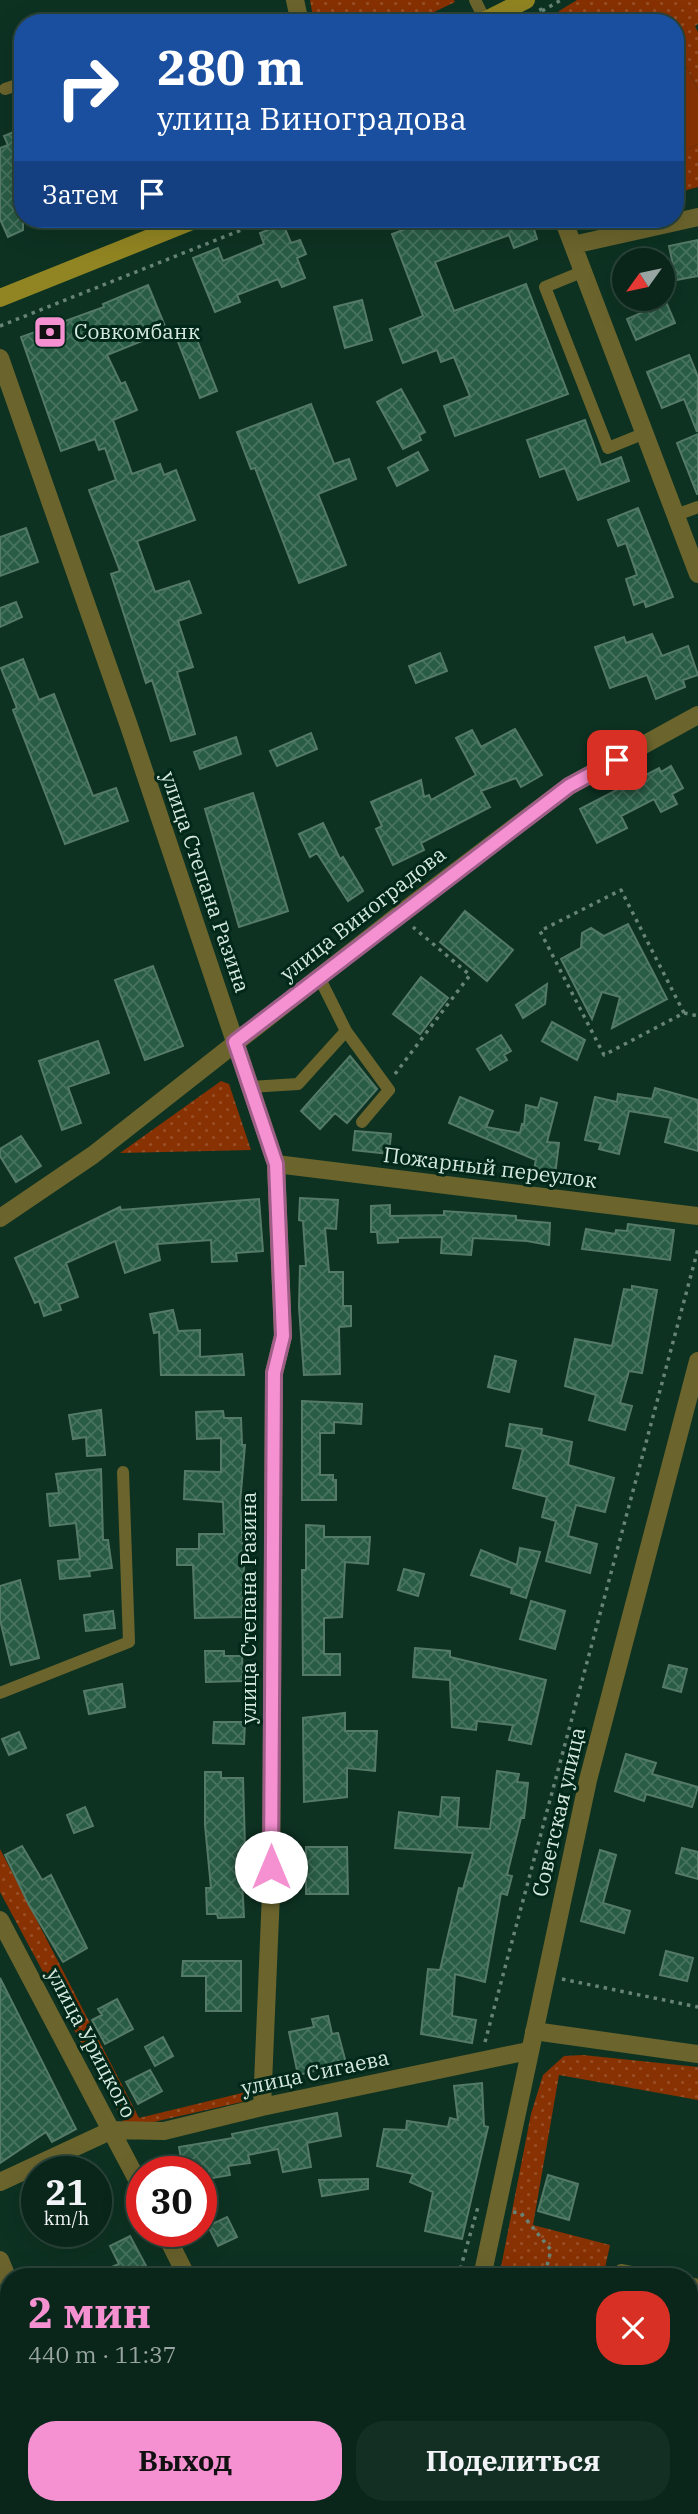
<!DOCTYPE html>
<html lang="ru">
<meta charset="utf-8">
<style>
:root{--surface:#0a261a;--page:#132e23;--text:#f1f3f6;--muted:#99a5a2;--line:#2a4339;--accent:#f590d1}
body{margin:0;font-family:"IBM Plex Serif",serif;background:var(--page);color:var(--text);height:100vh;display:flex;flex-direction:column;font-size:26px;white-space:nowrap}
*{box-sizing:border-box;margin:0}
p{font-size:23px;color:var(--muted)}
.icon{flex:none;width:38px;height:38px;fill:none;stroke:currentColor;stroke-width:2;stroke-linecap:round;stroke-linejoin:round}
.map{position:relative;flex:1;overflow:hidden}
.details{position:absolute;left:0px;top:2268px;width:698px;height:247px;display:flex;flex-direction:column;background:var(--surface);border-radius:28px 28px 0 0;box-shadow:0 7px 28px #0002,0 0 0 2px var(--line)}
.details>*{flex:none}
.guide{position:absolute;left:14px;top:14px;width:670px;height:214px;border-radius:28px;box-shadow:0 7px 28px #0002,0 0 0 2px var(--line);background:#1a4fa0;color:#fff;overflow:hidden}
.needle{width:46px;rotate:237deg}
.controls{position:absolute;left:612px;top:248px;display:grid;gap:14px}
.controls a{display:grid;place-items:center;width:63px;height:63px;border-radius:50%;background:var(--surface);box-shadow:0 7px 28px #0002,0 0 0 2px var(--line);font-size:35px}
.speed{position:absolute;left:21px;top:2156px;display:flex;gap:14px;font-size:35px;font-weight:700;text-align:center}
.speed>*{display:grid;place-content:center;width:91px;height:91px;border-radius:50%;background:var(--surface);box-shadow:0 7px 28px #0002,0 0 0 2px var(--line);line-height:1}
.speed small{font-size:18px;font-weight:400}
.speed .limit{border:10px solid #d22;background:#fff;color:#111}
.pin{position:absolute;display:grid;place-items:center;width:60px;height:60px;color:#fff;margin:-30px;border-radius:14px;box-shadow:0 4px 10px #0006}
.me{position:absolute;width:77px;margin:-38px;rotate:0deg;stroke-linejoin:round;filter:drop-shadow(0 0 5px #0008)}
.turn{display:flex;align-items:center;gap:24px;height:147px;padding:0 28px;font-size:32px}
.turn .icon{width:91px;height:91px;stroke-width:2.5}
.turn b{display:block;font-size:49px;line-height:60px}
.then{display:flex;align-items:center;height:66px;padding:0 28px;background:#0003;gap:14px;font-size:26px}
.round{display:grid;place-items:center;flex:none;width:74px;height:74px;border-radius:28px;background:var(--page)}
.headline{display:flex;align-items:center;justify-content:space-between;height:119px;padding:0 28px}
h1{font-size:42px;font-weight:700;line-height:52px;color:var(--accent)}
.action{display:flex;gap:14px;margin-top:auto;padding:14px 28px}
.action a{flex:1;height:80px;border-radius:28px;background:var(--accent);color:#111;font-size:28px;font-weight:700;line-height:80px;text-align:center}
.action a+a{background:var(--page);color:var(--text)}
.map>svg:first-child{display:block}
</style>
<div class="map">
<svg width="698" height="2514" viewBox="0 0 698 2514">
<defs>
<pattern id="grass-dots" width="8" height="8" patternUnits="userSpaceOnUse" patternTransform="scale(1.75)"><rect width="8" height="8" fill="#883102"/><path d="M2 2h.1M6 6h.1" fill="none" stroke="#984f26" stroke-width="1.8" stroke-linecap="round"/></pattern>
<pattern id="building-cross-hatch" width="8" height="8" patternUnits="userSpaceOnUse" patternTransform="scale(1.75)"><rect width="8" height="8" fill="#295c45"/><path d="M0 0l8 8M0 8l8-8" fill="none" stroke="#47735f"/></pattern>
</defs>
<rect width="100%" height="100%" fill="#0d3222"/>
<path fill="url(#grass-dots)" d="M310,0H454L455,2L411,23H314Z
M577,0H698V24L695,26L698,32V90L676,47V23H555L559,11Z
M698,144V187L676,193V156Z
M221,1081L229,1084L251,1150L120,1153Z
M0,1849L139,2118L246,2092V2101L127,2128L0,1892Z
M583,2055L698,2067V2100L559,2075L533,2225L610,2245L603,2277H499L531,2114L543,2075L564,2056Z
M698,2440V2510L682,2506H690V2474Z
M452,2506H525L523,2514H451Z"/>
<path fill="#883102" d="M676,47L698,90V144L676,156Z
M690,2345L698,2347V2440L690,2474Z"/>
<path fill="url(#building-cross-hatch)" stroke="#557a67" stroke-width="2" d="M23,128V230L8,237L0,219V148L8,145L4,136Z
M432,219H548L533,226L537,239L514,248L509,235L435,262L454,311L526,284L568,394L455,436L444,406L470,396L454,357L441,362L437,350L403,363L390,329L423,316L392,234Z
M283,224L291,243L300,240L306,254L297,258L305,278L282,287L278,279L237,295L240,302L215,312L193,258L218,248L223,261L264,244L260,233Z
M698,240V276L676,280L669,246Z
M148,285L167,331L107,355L121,384L125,382L137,410L113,420L132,474L160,464L164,475L176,470L195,520L137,541L155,592L189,581L201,613L178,621L193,667L177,672L195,734L171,741L152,680L146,683L131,636L111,574L120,571L89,490L116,480L105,448L99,450L95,439L61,451L21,337L104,307L103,304Z
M362,300L372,340L345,348L334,307Z
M666,302L675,323L636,340L627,319Z
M194,332L217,391L200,398L177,339Z
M689,355L698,377L697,432L684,399L662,408L647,372Z
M401,389L425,432L419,435L421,440L403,449L377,402Z
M311,404L334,464L349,459L356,479L318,494L346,565L299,583L255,468L251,469L237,432Z
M585,420L601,465L621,457L629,481L578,500L565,468L540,477L527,440Z
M698,434V494H697L677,443Z
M418,452L428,470L397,486L388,468Z
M638,508L673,597L646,607L644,601L634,605L626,579L637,575L626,543L618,546L608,520Z
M26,528L38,562L0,576V537Z
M16,602L22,617L0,627V608Z
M652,634L662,656L688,646L698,675L683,680L685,687L656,699L647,675L610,688L595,647L624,637L626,643Z
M440,653L447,671L416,683L409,666Z
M23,659L39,700L54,694L93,796L116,788L128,821L65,844L13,710L17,708L1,668Z
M515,729L542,775L521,787L516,778L481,791L490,807L421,843L424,850L393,865L376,829L382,826L371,802L421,780L424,797L429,795L431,800L476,775L456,738L472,730L481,747Z
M311,733L317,749L277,766L270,751Z
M236,737L241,754L200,769L194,752Z
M671,766L683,788L672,794L677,804L661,812L654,799L621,816L627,828L597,843L580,809L659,768L661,772Z
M253,793L288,911L239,927L205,809Z
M323,823L340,859L343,857L363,891L348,901L317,853L310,857L299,834Z
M465,911L513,950L487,981L440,942Z
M628,924L667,999L612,1028L620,997L602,992L592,1019L561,959L581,948L582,933L591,928L604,936Z
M153,966L183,1046L145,1060L115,980Z
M421,977L448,998L420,1034L393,1014Z
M547,984L545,1004L523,1018L516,1005Z
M552,1022L585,1040L577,1060L542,1041Z
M501,1035L511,1051L504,1055L507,1060L490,1070L477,1049Z
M98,1041L109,1073L68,1087L81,1123L62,1130L39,1061Z
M350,1056L377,1089L347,1123L335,1113L320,1129L301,1111Z
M655,1088L698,1100V1151L665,1142L671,1118L629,1111L619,1154L599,1149L601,1143L585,1140L595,1097L617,1102L618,1094L652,1099Z
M460,1097L493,1111L486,1127L520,1133L522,1124L524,1125L526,1105L538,1108L541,1098L557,1103L547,1142L559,1143L555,1175L533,1173L536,1160L449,1123Z
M355,1131L391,1134L389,1154L353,1150Z
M21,1136L41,1166L16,1182L0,1156V1149Z
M300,1198L338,1200L336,1229L325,1228L329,1272H343V1306H351V1326L339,1327L340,1374L304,1375L299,1307L300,1266H306L303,1221L299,1220Z
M259,1199L263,1251L236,1253L237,1261L212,1262L211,1240L157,1244L160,1260L125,1273L115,1241L66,1263L78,1297L59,1304L61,1310L44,1316L39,1301L35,1303L15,1258L120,1207L121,1210Z
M390,1205V1216L444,1215V1211L516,1216V1220L550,1223L549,1245L527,1241L473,1238L471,1255L441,1253L442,1237L398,1238V1242L378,1243L377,1232H371V1206Z
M628,1224L674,1230L670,1260L582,1249L586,1229L615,1234L616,1230L627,1231Z
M632,1286L657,1290L642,1373L629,1371L620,1403L632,1406L625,1430L589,1420L596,1395L565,1386L575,1339L612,1346L624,1289L632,1290Z
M173,1310L178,1331L200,1330V1357L242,1354L244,1375H161L159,1332L154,1333L150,1314Z
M495,1356L516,1361L509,1392L488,1387Z
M302,1401L362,1404L361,1424L334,1422V1433H320V1475H333V1480H336V1500H302Z
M101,1410L105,1455L87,1456L86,1437L73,1439L69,1415Z
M223,1411L224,1418H241L242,1445H245L240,1503L244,1564L242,1617L195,1618L193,1565H177V1549H199V1534H224L223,1502L184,1499L185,1471L221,1472V1438L197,1439L196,1412Z
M510,1424L542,1429L541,1435L572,1442L568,1465L614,1478L605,1512L576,1505L568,1536L597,1544L590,1573L546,1561L556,1521L542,1517L547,1497L513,1488L523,1449L506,1446Z
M101,1469L103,1540H108L112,1568L89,1571L90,1576L60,1579L58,1561L80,1559L76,1523L50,1526L47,1494L59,1493L56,1474Z
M306,1525L324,1526V1537H370L368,1564L345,1562L342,1617L324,1618V1654H340V1675H303L302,1570H306Z
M520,1548L540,1552L526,1598L511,1593L512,1588L471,1575L481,1550L517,1565Z
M404,1569L424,1574L418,1596L398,1590Z
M20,1580L39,1658L11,1665L0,1620V1586Z
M531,1601L565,1611L555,1649L520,1639Z
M113,1611L115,1628L86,1631L84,1615Z
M415,1648L450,1651V1657L546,1680L531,1744L509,1740L513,1725L477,1721L476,1730L452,1727L450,1680L413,1677Z
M205,1651H224V1656H242L243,1681L206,1682Z
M669,1665L687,1669L681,1692L663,1687Z
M122,1684L125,1707L89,1714L84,1691Z
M345,1713V1731H377L375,1771L347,1768V1797L304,1802L303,1718Z
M214,1722H245L244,1744L213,1743Z
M19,1732L26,1748L9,1755L2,1739Z
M626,1754L656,1763L652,1774L698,1787L692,1807L646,1794L644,1801L615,1791Z
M497,1771L519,1774L517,1782L528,1783L524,1818H521L507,1875L512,1876L507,1895L501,1893L485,1982L455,1974L452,2016L476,2020L472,2043L421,2034L428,1969L440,1970L459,1888L463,1889L473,1853L395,1848L399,1812L440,1817L442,1797L459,1798L457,1827L490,1829Z
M205,1772H221V1778H243L246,1881H242L244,1917L218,1918L217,1914H207L206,1888H211L205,1825Z
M85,1807L93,1826L74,1833L67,1815Z
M22,1846L42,1880L51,1875L87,1948L63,1962L29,1905L5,1855Z
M306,1847H347L348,1894H306Z
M682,1848L698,1852V1879L676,1873Z
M600,1850L616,1855L603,1903L630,1911L624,1933L581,1921Z
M666,1951L693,1958L687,1981L660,1975Z
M183,1961H241V2011H206V1976H182Z
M0,1978L76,2129L52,2142L46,2132L0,2163Z
M117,1999L133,2029L105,2044L92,2020L102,2015L98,2009Z
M328,2016L332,2034L338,2033L346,2063L298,2075L289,2032L314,2027L312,2019Z
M163,2037L173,2056L155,2066L145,2047Z
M150,2070L162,2091L138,2104L126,2082Z
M482,2083L484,2126L488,2127L462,2239L425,2231L433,2192L410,2182L413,2174L377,2166L384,2129L406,2130L407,2121L448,2127L450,2118L458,2120L454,2086Z
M337,2113L341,2136L307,2143L311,2167L283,2172L278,2149L248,2155L250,2163L228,2166L230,2175L201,2180V2167L183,2170L179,2147L233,2138L232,2134Z
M548,2175L578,2184L569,2220L538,2211Z
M368,2179V2189L322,2196L319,2180Z
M227,2217L237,2237L218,2246L208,2226Z
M130,2236L152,2277H88L119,2264L110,2246Z"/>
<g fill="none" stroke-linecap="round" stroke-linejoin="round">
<path stroke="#678476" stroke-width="3.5" stroke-dasharray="3.5 5" stroke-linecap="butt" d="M540,8L544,16L543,23
M542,11L561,0
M327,222L335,219
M0,326L269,219
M684,1013L621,890L540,931L604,1055L684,1013L698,1016
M395,1074L470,975L413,927
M562,1979L698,2007
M485,2042L698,1249
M513,2212L521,2213L551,2250L544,2277
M546,2270L550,2277
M458,2277L478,2207
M397,2514L398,2506
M482,2514L484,2506"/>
<path stroke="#6b642d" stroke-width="12" d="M475,0L485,20
M5,89L23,83
M584,271L545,287L608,448L645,433
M676,515L698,507
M346,1031L389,1090L362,1122
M250,1087L298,1084L346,1031L319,977
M0,1693L129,1642L123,1472
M621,2270L656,2277
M690,2283L698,2285"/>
<path stroke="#6b642d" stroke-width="18" d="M563,219L698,574
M573,245L698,217
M0,358L129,726L276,1164L283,1336L274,1373L271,1893L262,2107
M276,1164L698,1216
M0,1218L93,1155L401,913L569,786L698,715
M0,1920L142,2189
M534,2031L698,2054
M0,2182L112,2130L164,2131L262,2107L528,2051
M164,2231L187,2277
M0,2260L9,2282
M482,2277L588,1780L698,1361
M305,2506L310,2514
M36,2514L37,2506
M432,2514L434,2506"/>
<path stroke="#6b642d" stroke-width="18" d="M295,0L300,23"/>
<path stroke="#918422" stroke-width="18" d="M480,23L526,0
M0,298L197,219"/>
</g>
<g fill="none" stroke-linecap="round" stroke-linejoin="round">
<defs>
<path id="route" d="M271,1867L274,1373L283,1336L276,1164L235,1042L569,786L617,760"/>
</defs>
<use href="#route" stroke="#9f5e88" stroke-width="18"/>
<use href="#route" stroke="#f590d1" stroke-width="12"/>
</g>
<defs>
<symbol id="bank-square" viewBox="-11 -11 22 22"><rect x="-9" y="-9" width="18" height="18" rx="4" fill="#f590d1" stroke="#022819"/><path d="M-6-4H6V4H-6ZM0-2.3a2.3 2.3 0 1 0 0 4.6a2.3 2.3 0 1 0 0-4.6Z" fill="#111"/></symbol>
</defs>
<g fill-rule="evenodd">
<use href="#bank-square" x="31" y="313" width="38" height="38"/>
</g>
<g text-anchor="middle" stroke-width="6" stroke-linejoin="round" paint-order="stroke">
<g font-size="21" fill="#d5e9de" stroke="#022819" text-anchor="start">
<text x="74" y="339">Совкомбанк</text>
</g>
<g font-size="21" fill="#d5e9de" stroke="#022819">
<text transform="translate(205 882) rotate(71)" y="7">улица Степана Разина</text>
<text transform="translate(363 914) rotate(-38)" y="7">улица Виноградова</text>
<text transform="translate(490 1168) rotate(7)" y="7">Пожарный переулок</text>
<text transform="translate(249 1608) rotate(-90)" y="7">улица Степана Разина</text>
<text transform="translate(559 1812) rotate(-77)" y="7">Советская улица</text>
<text transform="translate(91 2043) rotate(62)" y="7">улица Урицкого</text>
<text transform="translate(315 2073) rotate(-12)" y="7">улица Сигаева</text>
</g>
</g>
</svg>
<div class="controls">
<a><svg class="needle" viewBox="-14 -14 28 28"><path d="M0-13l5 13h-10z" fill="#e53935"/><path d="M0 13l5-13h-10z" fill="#99a5a2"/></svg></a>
</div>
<div class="speed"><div>21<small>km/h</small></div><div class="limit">30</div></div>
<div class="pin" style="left:617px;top:760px;background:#d93025"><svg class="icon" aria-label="arrive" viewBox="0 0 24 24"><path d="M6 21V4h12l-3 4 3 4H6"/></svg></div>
<svg class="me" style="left:271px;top:1867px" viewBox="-20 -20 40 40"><circle r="19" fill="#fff"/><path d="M0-13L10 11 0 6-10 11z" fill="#f590d1"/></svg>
<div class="guide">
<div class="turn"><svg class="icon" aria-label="right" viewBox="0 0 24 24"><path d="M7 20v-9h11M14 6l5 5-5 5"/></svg><div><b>280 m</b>улица Виноградова</div></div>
<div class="then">Затем<svg class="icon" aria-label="arrive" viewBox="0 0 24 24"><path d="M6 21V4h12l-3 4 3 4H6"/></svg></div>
</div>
<section class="details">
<div class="headline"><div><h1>2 мин</h1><p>440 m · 11:37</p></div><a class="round" style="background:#d93025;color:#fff"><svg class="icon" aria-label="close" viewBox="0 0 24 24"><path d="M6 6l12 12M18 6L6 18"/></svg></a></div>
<div class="action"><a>Выход</a><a>Поделиться</a></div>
</section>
</div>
